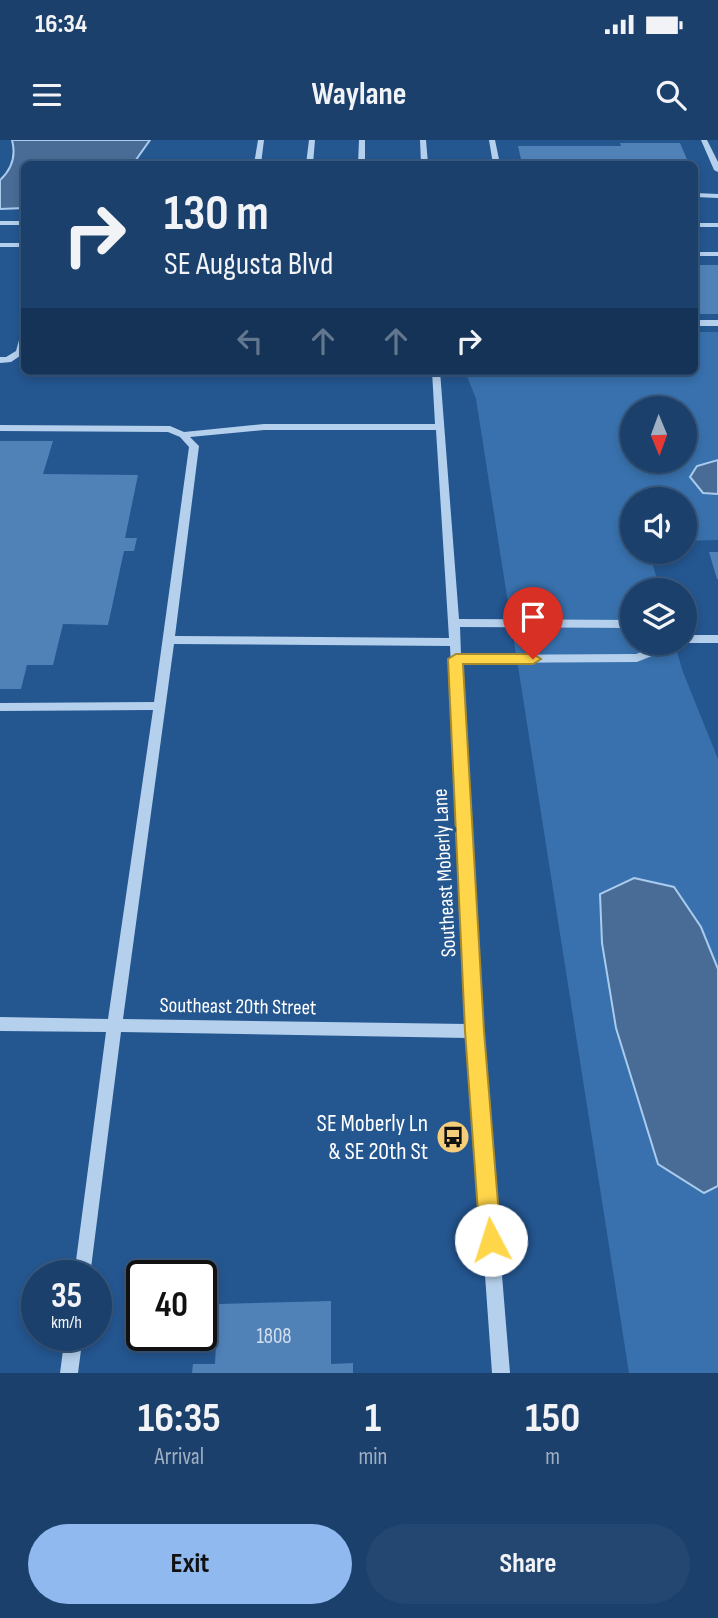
<!DOCTYPE html>
<style>
:root{--surface:#1b406c;--page:#244772;--text:#f1f3f6;--muted:#a0afc2;--line:#39597f;--accent:#90b9f0}
body{margin:0;font-family:"Sofia Sans Condensed",sans-serif;background:var(--page);color:var(--text);height:100vh;display:flex;flex-direction:column;font-size:26px;white-space:nowrap}
*{box-sizing:border-box;margin:0}
p{font-size:23px;color:var(--muted)}
.icon{flex:none;width:38px;height:38px;fill:none;stroke:currentColor;stroke-width:2;stroke-linecap:round;stroke-linejoin:round}
.map{position:relative;height:1233px;overflow:hidden}
.details{display:flex;flex-direction:column;background:var(--surface);flex:1}
.details>*{flex:none}
.banner{position:absolute;left:21px;top:21px;width:677px;height:214px;border-radius:10px;box-shadow:0 4px 10px #0003,0 0 0 2px var(--line);background:#1b406c;color:var(--text);overflow:hidden}
.needle{width:46px;rotate:179deg}
.tools{position:absolute;left:620px;top:256px;display:grid;gap:14px}
.tools a{display:grid;place-items:center;width:77px;height:77px;border-radius:50%;background:var(--surface);box-shadow:0 4px 10px #0003,0 0 0 2px var(--line);font-size:35px}
.speed{position:absolute;left:21px;top:1120px;display:flex;gap:14px;font-size:35px;font-weight:700;text-align:center}
.speed>*{display:grid;place-content:center;width:91px;height:91px;border-radius:50%;background:var(--surface);box-shadow:0 4px 10px #0003,0 0 0 2px var(--line);line-height:1}
.speed small{font-size:18px;font-weight:400}
.speed .limit{border:4px solid #111;border-radius:10px;background:#fff;color:#111}
.pin{position:absolute;display:grid;place-items:center;width:60px;height:60px;color:#fff;margin:-72px -30px;border-radius:50% 50% 50% 0;rotate:-45deg;box-shadow:0 0 7px #0007}
.pin .icon{rotate:45deg}
.me{position:absolute;width:77px;margin:-38px;rotate:355deg;stroke-linejoin:round;filter:drop-shadow(0 0 5px #0008)}
.turn{display:flex;align-items:center;gap:24px;height:147px;padding:0 28px;font-size:32px}
.turn .icon{width:91px;height:91px;stroke-width:2.5}
.turn b{display:block;font-size:49px;line-height:60px}
.lanes{display:flex;align-items:center;height:66px;padding:0 28px;background:#0003;justify-content:center;gap:35px;direction:ltr}
.lanes .off{opacity:.35}
.eta{display:flex;justify-content:space-evenly;align-items:center;height:119px;text-align:center}
.eta b{font-size:42px;font-weight:700;line-height:49px}
.cta{display:flex;gap:14px;margin-top:auto;padding:14px 28px}
.cta a{flex:1;height:80px;border-radius:42px;background:var(--accent);color:#111;font-size:28px;font-weight:700;line-height:80px;text-align:center}
.cta a+a{background:var(--page);color:var(--text)}
.status{display:flex;justify-content:space-between;align-items:center;height:49px;padding:0 35px;background:var(--surface);direction:ltr}
.status svg{height:19px;fill:currentColor}
header{display:flex;justify-content:space-between;align-items:center;height:91px;padding:0 28px;background:var(--surface);font-size:32px;font-weight:700}
.map>svg:first-child{display:block}
</style>
<div class="status"><b>16:34</b><svg viewBox="0 0 49 12"><path d="M0 12V9h3v3zM5 12V6h3v6zM10 12V3h3v9zM15 12V0h3v12zM26 1h20v11H26zM47 4h2v5h-2z"/></svg></div>
<header><svg class="icon" aria-label="menu" viewBox="0 0 24 24"><path d="M4 6h16M4 12h16M4 18h16"/></svg>Waylane<svg class="icon" aria-label="search" viewBox="0 0 24 24"><circle cx="10" cy="10" r="6"/><path d="M15 15l6 6"/></svg></header>
<div class="map">
<svg width="718" height="1233" viewBox="0 0 718 1233">
<rect width="100%" height="100%" fill="#245690"/>
<path fill="#3871ad" fill-rule="evenodd" d="M695,192H718V400L684,401V359H632V411H649L660,450H632V502H674L683,532L718,619V1233H629L476,259L465,231H695ZM632,268H684V320H632Z"/>
<path fill="#486c95" stroke="#a9cbed" stroke-width="2" d="M12,0H150L133,24H24V68L0,69V40C12,29 16,15 12,0Z
M718,320V354L703,353L690,337L697,326Z
M634,738L674,747L701,787L718,829V1046L704,1053L658,1024L616,888L602,803L600,754Z"/>
<path fill="#5082b8" d="M620,3H680L689,24H522L518,6H621Z
M695,125H718V174H695Z
M0,301H53L43,334L138,335L125,398H137L134,411H124L108,485L63,484L53,525H27L21,549H0Z
M709,412H718V439H717Z
M331,1161V1224L353,1223V1233H192L193,1224H215L218,1164Z"/>
<g fill="none" stroke-linecap="round" stroke-linejoin="round">
<path fill="#b5d0ec" fill-rule="evenodd" d="M258,0H264L261,24H254Z
M309,0H315L313,24H306Z
M359,0H365V24H358Z
M420,0H426L428,24H421Z
M489,0H495L500,24H493Z
M701,0H707L718,22V32L714,30Z
M695,53L718,54V58L695,57Z
M0,81H24V85H0Z
M695,83H718V87H695Z
M0,103H24V107H0Z
M695,112H718V116H695Z
M695,180H718V186H695Z
M21,193H24L23,214L11,222L0,223V217H6L16,211Z
M190,231H362L358,234H194Z
M432,231H440L459,479L632,480V488L460,487L461,515L636,514L667,502H684V495H718V503H684L637,522L462,523L482,891L510,1233H492L468,898L121,892L90,1136H74L106,892L0,891V877L108,879L153,570L0,571V563L154,562L189,307L180,297L168,292L0,291V285L170,286L184,292L264,284H435ZM264,290H436L449,498L175,496L199,306L190,297ZM174,504L450,506L467,884L123,879Z
M65,1195H83L78,1233H60Z"/>
</g>
<path fill="#ffd54a" stroke="#a68a30" stroke-width="2" d="M456,514H533L541,519L533,524H463L484,891L501,1100L498,1108L491,1111L483,1108L480,1100L465,891L448,519Z"/>
<defs>
<symbol id="bus-disc" viewBox="-11 -11 22 22"><circle r="9.5" fill="#f6ce79" stroke="#245690"/><path d="M-5-6H5V4H4V6H2V4H-2V6H-4V4H-5ZM-3.5-4V0h7V-4ZM-3.5 1.2v1.5H-2V1.2ZM2 1.2v1.5H3.5V1.2Z" fill="#111"/></symbol>
</defs>
<g fill-rule="evenodd">
<use href="#bus-disc" x="434" y="978" width="38" height="38"/>
</g>
<g text-anchor="middle" stroke-width="7" stroke-linejoin="round" paint-order="stroke">
<g font-size="21" fill="#fff" stroke="#245690">
<text transform="translate(444 733) rotate(-93)" y="7">Southeast Moberly Lane</text>
<text transform="translate(238 866) rotate(1)" y="7">Southeast 20th Street</text>
</g>
<g font-size="21" fill="#d3e0ed">
<text x="274" y="1203">1808</text>
</g>
<g font-size="24" fill="#fff" stroke="#245690" text-anchor="end">
<text x="428" y="991">SE Moberly Ln<tspan x="428" dy="28">&amp; SE 20th St</tspan></text>
</g>
</g>
</svg>
<div class="tools">
<a><svg class="needle" viewBox="-14 -14 28 28"><path d="M0-13l5 13h-10z" fill="#e53935"/><path d="M0 13l5-13h-10z" fill="#a0afc2"/></svg></a>
<a><svg class="icon" aria-label="sound" viewBox="0 0 24 24"><path d="M4 9h4l5-4v14l-5-4H4zM17 9q2 3 0 6"/></svg></a>
<a><svg class="icon" aria-label="layers" viewBox="0 0 24 24"><path d="M12 4l9 5-9 5-9-5zM3 14l9 5 9-5"/></svg></a>
</div>
<div class="speed"><div>35<small>km/h</small></div><div class="limit">40</div></div>
<div class="pin" style="left:533px;top:519px;background:#d93025"><svg class="icon" aria-label="arrive" viewBox="0 0 24 24"><path d="M6 21V4h12l-3 4 3 4H6"/></svg></div>
<svg class="me" style="left:491px;top:1100px" viewBox="-20 -20 40 40"><circle r="19" fill="#fff"/><path d="M0-13L10 11 0 6-10 11z" fill="#ffd54a"/></svg>
<div class="banner">
<div class="turn"><svg class="icon" aria-label="right" viewBox="0 0 24 24"><path d="M7 20v-9h11M14 6l5 5-5 5"/></svg><div><b>130 m</b>SE Augusta Blvd</div></div>
<div class="lanes"><svg class="icon off" aria-label="left" viewBox="0 0 24 24"><path d="M17 20v-9H6M10 6l-5 5 5 5"/></svg><svg class="icon off" aria-label="ahead" viewBox="0 0 24 24"><path d="M12 20V5M6 11l6-6 6 6"/></svg><svg class="icon off" aria-label="ahead" viewBox="0 0 24 24"><path d="M12 20V5M6 11l6-6 6 6"/></svg><svg class="icon" aria-label="right" viewBox="0 0 24 24"><path d="M7 20v-9h11M14 6l5 5-5 5"/></svg></div>
</div>
</div>
<section class="details">
<div class="eta">
<div><b>16:35</b><p>Arrival</p></div>
<div><b>1</b><p>min</p></div>
<div><b>150</b><p>m</p></div>
</div>
<div class="cta"><a>Exit</a><a>Share</a></div>
</section>
